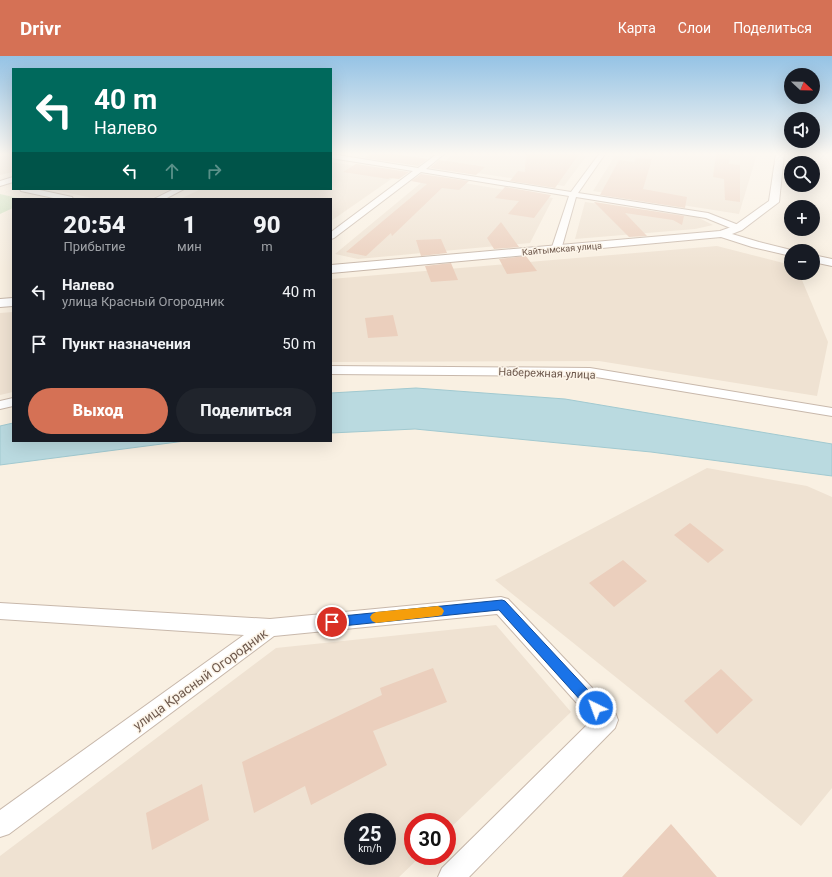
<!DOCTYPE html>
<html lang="ru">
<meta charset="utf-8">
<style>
:root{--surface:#171b24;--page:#20242c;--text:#f1f3f6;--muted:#9ea1a6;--accent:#d57155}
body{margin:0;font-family:Roboto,sans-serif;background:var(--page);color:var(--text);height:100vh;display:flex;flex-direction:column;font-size:15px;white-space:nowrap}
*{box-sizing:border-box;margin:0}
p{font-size:13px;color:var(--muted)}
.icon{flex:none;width:22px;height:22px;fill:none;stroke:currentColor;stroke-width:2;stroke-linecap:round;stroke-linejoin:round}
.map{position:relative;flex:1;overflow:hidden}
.drawer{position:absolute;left:12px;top:142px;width:320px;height:244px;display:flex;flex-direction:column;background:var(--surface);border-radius:0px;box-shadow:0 4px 16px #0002}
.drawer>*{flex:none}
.top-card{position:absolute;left:12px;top:12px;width:320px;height:122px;border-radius:0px;box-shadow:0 4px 16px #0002;background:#00695c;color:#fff;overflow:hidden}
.needle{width:26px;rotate:112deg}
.controls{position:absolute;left:784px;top:12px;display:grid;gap:8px}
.controls a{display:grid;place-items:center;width:36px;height:36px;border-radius:50%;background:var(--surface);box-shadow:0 4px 16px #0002;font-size:20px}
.speed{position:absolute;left:344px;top:757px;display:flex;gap:8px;font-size:20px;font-weight:700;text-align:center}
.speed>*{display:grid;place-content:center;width:52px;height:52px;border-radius:50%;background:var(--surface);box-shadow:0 4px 16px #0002;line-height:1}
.speed small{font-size:10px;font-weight:400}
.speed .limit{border:6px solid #d22;background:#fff;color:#111}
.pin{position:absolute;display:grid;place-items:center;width:34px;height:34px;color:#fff;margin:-17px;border:2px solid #fff;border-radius:50%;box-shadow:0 1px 4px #0007}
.me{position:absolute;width:44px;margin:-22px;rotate:318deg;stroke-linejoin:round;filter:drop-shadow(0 0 3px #0008)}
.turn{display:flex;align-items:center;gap:14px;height:84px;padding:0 16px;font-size:18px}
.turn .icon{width:52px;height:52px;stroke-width:2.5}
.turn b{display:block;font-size:28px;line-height:34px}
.lanes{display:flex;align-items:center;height:38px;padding:0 16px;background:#0003;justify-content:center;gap:20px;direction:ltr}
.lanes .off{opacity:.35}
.eta{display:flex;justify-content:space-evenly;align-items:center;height:68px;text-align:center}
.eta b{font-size:24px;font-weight:800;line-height:28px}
.action{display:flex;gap:8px;margin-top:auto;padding:8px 16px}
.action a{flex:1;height:46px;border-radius:24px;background:var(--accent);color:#fff;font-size:16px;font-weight:800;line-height:46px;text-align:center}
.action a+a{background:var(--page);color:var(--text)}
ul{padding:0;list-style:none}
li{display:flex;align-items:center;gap:12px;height:52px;padding:0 16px}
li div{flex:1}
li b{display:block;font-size:15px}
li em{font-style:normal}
header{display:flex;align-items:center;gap:24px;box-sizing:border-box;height:56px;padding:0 20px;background:var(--accent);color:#fff}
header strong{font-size:19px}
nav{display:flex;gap:22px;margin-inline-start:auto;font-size:14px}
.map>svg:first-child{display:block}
</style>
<header>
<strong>Drivr</strong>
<nav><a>Карта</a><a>Слои</a><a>Поделиться</a></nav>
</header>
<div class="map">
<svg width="832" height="821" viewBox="0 0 832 821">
<rect width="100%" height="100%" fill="#f9f0e2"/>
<path fill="#efe2d2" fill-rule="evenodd" d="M0,98H13V116L0,119Z
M454,98H588L564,130L437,111Z
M616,98H757L739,158L593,135Z
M331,106L400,117L331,165V143H180L201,133H331Z
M428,121L553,142L530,187L358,203L335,198Z
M50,133H171L150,143H97Z
M585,146L697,161L713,169L695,173L575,183Z
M717,190L791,209V217H799L828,286L817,340L599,305L331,306V223Z
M13,256V336L0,339V257Z
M707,412L807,430L832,441V732L801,770L495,524Z
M496,569L571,656L447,775V766H413V800H421L399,821H0V800L276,592ZM353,766H387V800H353Z"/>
<path fill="#d1e4c3" d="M0,138L22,143H13V152L0,158Z"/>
<path fill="#badae0" stroke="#a1c9d0" d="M416,332L565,343L832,388V420L651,396L415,373L331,377V337Z
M13,367V385H185L0,409V370Z"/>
<path fill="#ebcfbd" d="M371,98H395L428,103L418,110L365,102Z
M526,98H579L555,132L510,125L518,115L525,116Z
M716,98H730L729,108L740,109V146L725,144L724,123L713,121Z
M636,102L652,103L643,133L687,141L685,152L600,139L619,104L634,106Z
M439,104L454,106L485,111L476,119L430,112Z
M356,108L409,116L399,123L390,122L388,123L343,116Z
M421,118L469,125L459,134L442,132L392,180L391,177L366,200L346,196L427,128L411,125Z
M505,131L551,139L534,162L508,158L519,145L495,142Z
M594,146L684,160L682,169L673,164L625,157L647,180L629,181Z
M501,166L519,191L494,193L487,182Z
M441,183L447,197L421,200L416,184Z
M526,200L537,215L507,218L499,203Z
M451,207L458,224L431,226L425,210Z
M393,259L398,280L368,282L365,262Z
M690,467L724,494L708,507L674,479Z
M623,504L647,525L614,551L589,527Z
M433,612L447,646L373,675L387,709L311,749L305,730L254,757L242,706L382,639L380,632Z
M721,613L753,644L717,678L684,645Z
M202,728L209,764L152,794L146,757Z
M671,768L717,821H622Z"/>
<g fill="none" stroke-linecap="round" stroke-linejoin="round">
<defs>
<path id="minor" d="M331,98L418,112L437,98H444L426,113L571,136L599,98H605L578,137L708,157L741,170L742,172L738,175L706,162L576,141L561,194L556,197L551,194L569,140L421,116L334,182L331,183V176L413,115L331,102Z
M13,121V126L0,130V125Z
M20,133H35L72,141L73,143H58L21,135Z
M174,133H184L165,143H154Z
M331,310L590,312L832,352V360L590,320L331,318Z
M13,342V350L0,353V345Z
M501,541L508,543L615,656L618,664L615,672L469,821H438L442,812L592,664L497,558L274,580L9,778L0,781V754L244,579L0,563V547L270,563Z"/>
<path id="tertiary" d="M776,98H784L779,146L742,174L732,178L759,186L795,195H791V200L752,191L721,181L331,217V209L720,175L734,170L769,145Z
M813,199L832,203V210L813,206Z
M13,242V250L0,251V243Z"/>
</defs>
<use href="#minor" stroke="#c8b8ab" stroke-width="2"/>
<use href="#tertiary" stroke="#c8b8ab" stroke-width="2"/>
<use href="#minor" fill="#fff" fill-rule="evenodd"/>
<use href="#tertiary" fill="#fff" fill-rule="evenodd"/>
</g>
<linearGradient id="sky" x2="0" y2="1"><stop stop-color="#95c3e5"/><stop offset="0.46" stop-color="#fcf8f2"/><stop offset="1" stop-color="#fcf8f2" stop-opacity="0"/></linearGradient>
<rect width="832" height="213" fill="url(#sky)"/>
<path fill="#1a73e8" stroke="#114b97" d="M502,544L505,545L601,648L603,652L601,657L596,659L592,657L499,554L332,571L328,570L326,566L328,562L332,561Z"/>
<path fill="#f59e0b" d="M438,550L442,552L444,555L442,559L438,560L376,567L372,565L370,561L372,558L376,556Z"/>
<g text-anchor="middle" stroke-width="3" stroke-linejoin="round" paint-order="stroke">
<g font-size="9" fill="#6d584c" stroke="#fcf4e8">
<text transform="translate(562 193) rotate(-5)" y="3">Кайтымская улица</text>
</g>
<g font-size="11" fill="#6d584c" stroke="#fcf4e8">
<text transform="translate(547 317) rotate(2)" y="4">Набережная улица</text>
</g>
<g font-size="13" fill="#6d584c" stroke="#fcf4e8">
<text transform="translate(200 623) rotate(-36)" y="5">улица Красный Огородник</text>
</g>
</g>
</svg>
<div class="controls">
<a><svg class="needle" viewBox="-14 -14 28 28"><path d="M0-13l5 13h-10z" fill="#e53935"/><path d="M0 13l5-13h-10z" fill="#9ea1a6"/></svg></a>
<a><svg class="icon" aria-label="sound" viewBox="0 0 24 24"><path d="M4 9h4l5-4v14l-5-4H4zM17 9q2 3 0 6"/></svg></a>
<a><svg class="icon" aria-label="search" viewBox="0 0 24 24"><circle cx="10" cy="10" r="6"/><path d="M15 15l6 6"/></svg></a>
<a>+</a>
<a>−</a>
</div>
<div class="speed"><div>25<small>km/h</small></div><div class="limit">30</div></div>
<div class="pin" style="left:332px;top:566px;background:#d93025"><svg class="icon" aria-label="arrive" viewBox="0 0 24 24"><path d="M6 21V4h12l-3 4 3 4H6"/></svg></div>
<svg class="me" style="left:596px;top:652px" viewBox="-20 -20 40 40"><circle r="17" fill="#1a73e8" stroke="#fff" stroke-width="3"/><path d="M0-11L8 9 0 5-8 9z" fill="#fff"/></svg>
<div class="top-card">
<div class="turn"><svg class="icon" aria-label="left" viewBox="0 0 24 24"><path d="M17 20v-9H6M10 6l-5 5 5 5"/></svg><div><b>40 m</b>Налево</div></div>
<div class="lanes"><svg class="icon" aria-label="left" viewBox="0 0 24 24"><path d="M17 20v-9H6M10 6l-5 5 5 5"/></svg><svg class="icon off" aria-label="ahead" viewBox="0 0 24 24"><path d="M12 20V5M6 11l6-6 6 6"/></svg><svg class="icon off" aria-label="right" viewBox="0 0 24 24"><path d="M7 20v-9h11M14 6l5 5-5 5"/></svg></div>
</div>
<section class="drawer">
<div class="eta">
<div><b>20:54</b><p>Прибытие</p></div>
<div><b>1</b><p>мин</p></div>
<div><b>90</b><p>m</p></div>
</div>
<ul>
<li><svg class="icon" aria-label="left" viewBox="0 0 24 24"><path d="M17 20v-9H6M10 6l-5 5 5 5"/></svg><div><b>Налево</b><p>улица Красный Огородник</p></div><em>40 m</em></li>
<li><svg class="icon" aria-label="arrive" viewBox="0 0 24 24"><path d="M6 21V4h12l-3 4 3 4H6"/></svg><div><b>Пункт назначения</b></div><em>50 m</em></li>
</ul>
<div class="action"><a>Выход</a><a>Поделиться</a></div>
</section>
</div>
